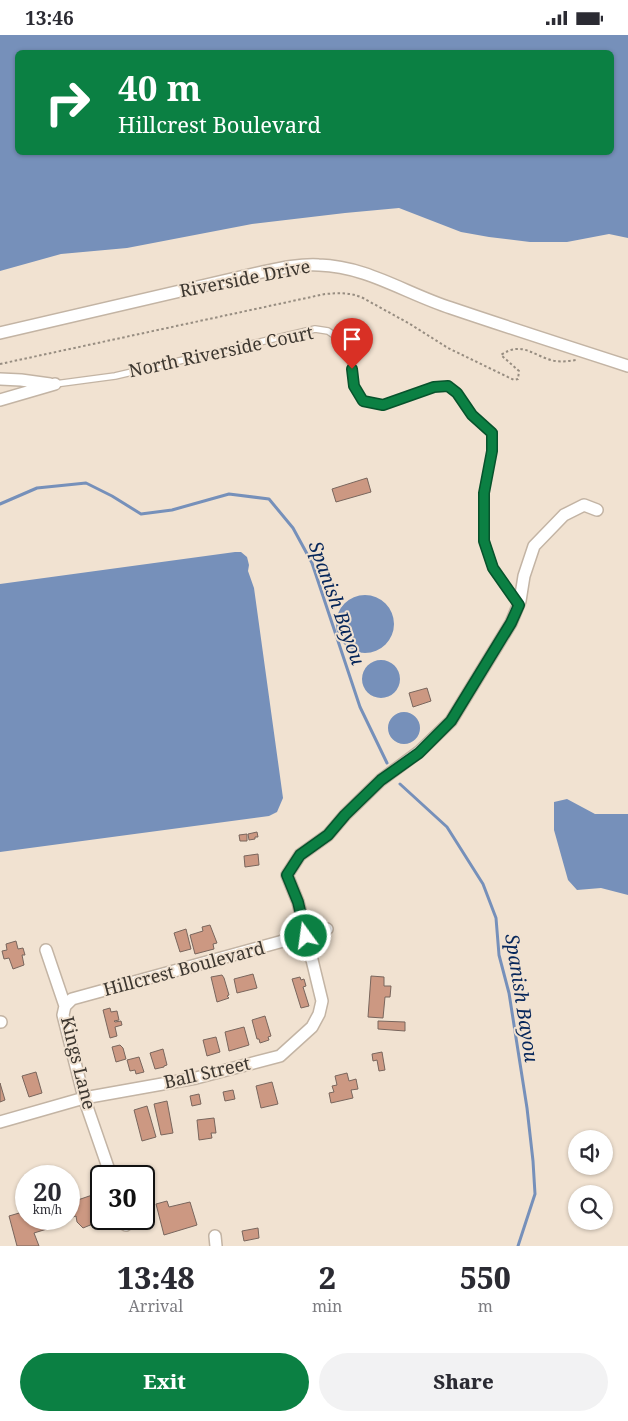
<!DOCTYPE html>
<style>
:root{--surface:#fff;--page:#f2f2f3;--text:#2b2b33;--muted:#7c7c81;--accent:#0b8043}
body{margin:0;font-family:"Noto Serif",serif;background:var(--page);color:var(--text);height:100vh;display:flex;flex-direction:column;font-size:19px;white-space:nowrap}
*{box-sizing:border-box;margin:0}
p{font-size:16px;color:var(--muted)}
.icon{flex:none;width:28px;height:28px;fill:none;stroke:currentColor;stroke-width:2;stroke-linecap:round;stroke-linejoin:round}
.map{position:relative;height:1211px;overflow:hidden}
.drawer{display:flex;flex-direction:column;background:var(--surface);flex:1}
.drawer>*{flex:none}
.hud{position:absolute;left:15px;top:15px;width:599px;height:105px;border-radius:8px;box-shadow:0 1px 4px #0004;background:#0b8043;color:#fff;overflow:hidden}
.buttons{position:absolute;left:568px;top:1095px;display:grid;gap:10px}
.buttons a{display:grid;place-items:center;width:45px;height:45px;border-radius:50%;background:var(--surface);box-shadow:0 1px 4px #0004;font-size:25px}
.speed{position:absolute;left:15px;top:1130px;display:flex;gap:10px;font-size:25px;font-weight:700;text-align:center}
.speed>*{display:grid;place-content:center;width:65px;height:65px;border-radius:50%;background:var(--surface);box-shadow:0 1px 4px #0004;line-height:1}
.speed small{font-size:12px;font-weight:400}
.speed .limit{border:2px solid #111;border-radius:8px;background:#fff;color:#111}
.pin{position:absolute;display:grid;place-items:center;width:42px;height:42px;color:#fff;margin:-51px -21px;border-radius:50% 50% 50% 0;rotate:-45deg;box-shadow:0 0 5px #0007}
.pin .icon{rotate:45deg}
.me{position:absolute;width:55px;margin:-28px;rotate:346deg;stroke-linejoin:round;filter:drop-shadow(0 0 4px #0008)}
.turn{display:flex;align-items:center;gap:18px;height:105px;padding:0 20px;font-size:22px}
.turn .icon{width:65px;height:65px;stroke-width:2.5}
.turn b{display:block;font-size:35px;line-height:42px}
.eta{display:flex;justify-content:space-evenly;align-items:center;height:85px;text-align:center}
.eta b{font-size:30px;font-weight:800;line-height:35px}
.button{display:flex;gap:10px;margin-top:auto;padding:10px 20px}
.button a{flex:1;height:58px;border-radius:30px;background:var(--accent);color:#fff;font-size:20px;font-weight:800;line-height:58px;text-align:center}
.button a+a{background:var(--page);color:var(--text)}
.status{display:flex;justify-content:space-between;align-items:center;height:35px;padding:0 25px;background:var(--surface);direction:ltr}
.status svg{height:14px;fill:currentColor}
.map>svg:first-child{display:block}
</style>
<div class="status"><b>13:46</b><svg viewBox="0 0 49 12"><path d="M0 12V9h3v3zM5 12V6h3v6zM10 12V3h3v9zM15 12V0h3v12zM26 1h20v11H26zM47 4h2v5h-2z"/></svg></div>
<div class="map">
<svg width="628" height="1211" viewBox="0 0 628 1211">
<rect width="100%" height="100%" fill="#f1e2d1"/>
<path fill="#7690ba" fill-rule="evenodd" d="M0,0H628V203L609,199L567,207H530L489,202L461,197L399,173L345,178L252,189L127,213L61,219L0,236ZM18,18H611V118H18Z
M235,517H241L247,522L249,530L248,536L254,553L283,763L277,777L269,781L0,817V549Z
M336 589a29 29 0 1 1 58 0a29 29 0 1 1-58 0Z
M362 644a19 19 0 1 1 38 0a19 19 0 1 1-38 0Z
M388 693a16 16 0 1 1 32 0a16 16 0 1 1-32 0Z
M567,764L595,779H628V860L601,853L577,855L568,845L554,795V767Z"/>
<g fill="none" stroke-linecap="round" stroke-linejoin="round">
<path stroke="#7690ba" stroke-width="3" d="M0,469L37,453L86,448L112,461L141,479L172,475L229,459L269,464L293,493L312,528L360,672L387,728
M400,749L447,792L483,849L496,883L499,920L509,958L527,1073L533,1126L535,1159L518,1211"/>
</g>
<path fill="#cc9882" stroke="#79665d" d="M367,443L371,457L336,467L332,454Z
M427,653L431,666L413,672L409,658Z
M257,797L258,802H255V804L249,805L248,799Z
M247,799V806H240L239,800Z
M258,819L259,830L245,832L244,821Z
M210,890L217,908L213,909L214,914L195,919L190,900L203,896L202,892Z
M186,894L191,914L180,917L174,898Z
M16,906L18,914L23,913L25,920H22L24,930L13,934L9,923L4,924L2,916L7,915L6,909Z
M253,939L257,953L237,958L234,944Z
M222,940L224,943L229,960L227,961L229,963L217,967L211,942Z
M371,941L384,942V951H391L390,962H385L383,983L368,982Z
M300,942L301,945L304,944L306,951L303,952L309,971L301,973L292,944Z
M110,973L111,977L117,976L119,985L114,986L115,987L121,986L122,990L115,992L117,1001L110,1003L103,975Z
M265,981L271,1001L268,1002L269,1005L260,1008L259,1004H257L252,985Z
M378,986L405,987V996L378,994Z
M244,992L249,1010L229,1016L225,997Z
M216,1002L220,1017L207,1021L203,1005Z
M120,1010L123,1013L126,1024L116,1027L112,1012Z
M163,1014L167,1030L164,1031V1032L155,1034L150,1018Z
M382,1017L385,1035L379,1036L377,1025L373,1026L372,1019Z
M139,1022L144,1037L136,1039L135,1035L130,1036L127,1025Z
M36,1037L42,1058L29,1062L22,1041Z
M347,1038L349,1046L356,1044L358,1054L351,1055L353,1063L331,1068L329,1058L334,1057L332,1051L337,1050L335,1041Z
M272,1047L278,1069L261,1073L256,1051Z
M0,1048L5,1065L0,1067Z
M233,1055L235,1064L225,1066L223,1057Z
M199,1059L201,1069L192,1071L190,1061Z
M167,1066L173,1098L161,1100L154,1069Z
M147,1071L156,1102L142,1106L134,1075Z
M214,1083L216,1098H211L212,1103L199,1105L197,1085Z
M101,1157V1184H105L83,1193L77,1187L76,1181L69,1183V1168Z
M149,1158L154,1173L144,1176V1160Z
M167,1166L169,1172L190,1167L197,1190L164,1200L156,1169Z
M26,1176V1184H66L63,1185V1189L34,1198L39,1211H17L9,1181Z
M258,1193L259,1203L244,1206L242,1196Z"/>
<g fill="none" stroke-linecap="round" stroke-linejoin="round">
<defs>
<path id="lane" d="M55,349L115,341L315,294L328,296L341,305L349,316L354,351L363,366L383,370L434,352L448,351L457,358L472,380L492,399V416L484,458V506L493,533L519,570"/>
<path id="street" d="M0,298L262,237C281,233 299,229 319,230C366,231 407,259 451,273C510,293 569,312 628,331
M0,344L21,345L50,349
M0,365L55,349
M46,915L65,971L63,980L84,1063L111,1141
M65,971L72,964L327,894
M0,987H1
M0,1087L84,1063L196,1043L280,1021L312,992L319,979L322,966L298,867L287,840L300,820L328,800L345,780L381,745L419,717L451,686L511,588L520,566L524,541L534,511L564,480L584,470L597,475
M124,1184L126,1190
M215,1201L216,1211"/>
</defs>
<use href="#lane" stroke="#c3b4a4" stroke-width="8"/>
<use href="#street" stroke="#c3b4a4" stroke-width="14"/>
<path stroke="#978d81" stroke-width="2" stroke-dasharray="2.5 2.5" stroke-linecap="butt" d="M0,329L325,259C339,258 350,257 363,263L410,289L448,313L514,345L518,344L519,336L501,320C523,305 534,322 555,326C562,327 569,326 576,325"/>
<use href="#lane" stroke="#fff" stroke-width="5.5"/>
<use href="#street" stroke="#fff" stroke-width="11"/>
</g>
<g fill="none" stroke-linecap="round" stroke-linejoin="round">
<defs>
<path id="route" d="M306,901L298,867L287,840L300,820L328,800L345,780L381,745L419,718L451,686L511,588L519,570L493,533L484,506V458L492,416V398L472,380L457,358L448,351L434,352L383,370L363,366L354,351L352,334"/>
</defs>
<use href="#route" stroke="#07532c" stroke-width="12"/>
<use href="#route" stroke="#0b8043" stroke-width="9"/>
</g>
<g text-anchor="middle" stroke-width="4" stroke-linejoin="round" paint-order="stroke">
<g font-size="18" fill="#3d3730" stroke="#f1e2d1">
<text transform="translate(245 244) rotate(-11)" y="6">Riverside Drive</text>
<text transform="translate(221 317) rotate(-12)" y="6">North Riverside Court</text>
<text transform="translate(184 934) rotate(-15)" y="6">Hillcrest Boulevard</text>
<text transform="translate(78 1028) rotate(76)" y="6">Kings Lane</text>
<text transform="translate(207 1038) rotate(-13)" y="6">Ball Street</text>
</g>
<g font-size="19" font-style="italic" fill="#06265a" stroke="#f1e2d1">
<text transform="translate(337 568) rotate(70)" y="7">Spanish Bayou</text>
<text transform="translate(522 963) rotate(81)" y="7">Spanish Bayou</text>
</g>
</g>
</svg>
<div class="buttons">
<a><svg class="icon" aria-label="sound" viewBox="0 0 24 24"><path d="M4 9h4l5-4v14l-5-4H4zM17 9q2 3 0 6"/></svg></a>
<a><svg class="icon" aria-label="search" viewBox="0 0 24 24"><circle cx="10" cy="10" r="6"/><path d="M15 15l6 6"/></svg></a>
</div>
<div class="speed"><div>20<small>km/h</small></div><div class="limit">30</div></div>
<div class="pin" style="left:352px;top:334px;background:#d93025"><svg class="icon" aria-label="arrive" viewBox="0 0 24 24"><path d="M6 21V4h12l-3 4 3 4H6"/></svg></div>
<svg class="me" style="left:306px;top:901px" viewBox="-20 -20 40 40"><circle r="17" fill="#0b8043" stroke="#fff" stroke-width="3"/><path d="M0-11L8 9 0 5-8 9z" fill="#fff"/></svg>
<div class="hud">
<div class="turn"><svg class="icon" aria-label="right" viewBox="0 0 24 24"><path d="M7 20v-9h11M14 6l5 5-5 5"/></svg><div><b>40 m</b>Hillcrest Boulevard</div></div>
</div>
</div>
<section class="drawer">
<div class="eta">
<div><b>13:48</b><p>Arrival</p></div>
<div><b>2</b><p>min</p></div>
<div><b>550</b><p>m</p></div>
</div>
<div class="button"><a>Exit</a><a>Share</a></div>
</section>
